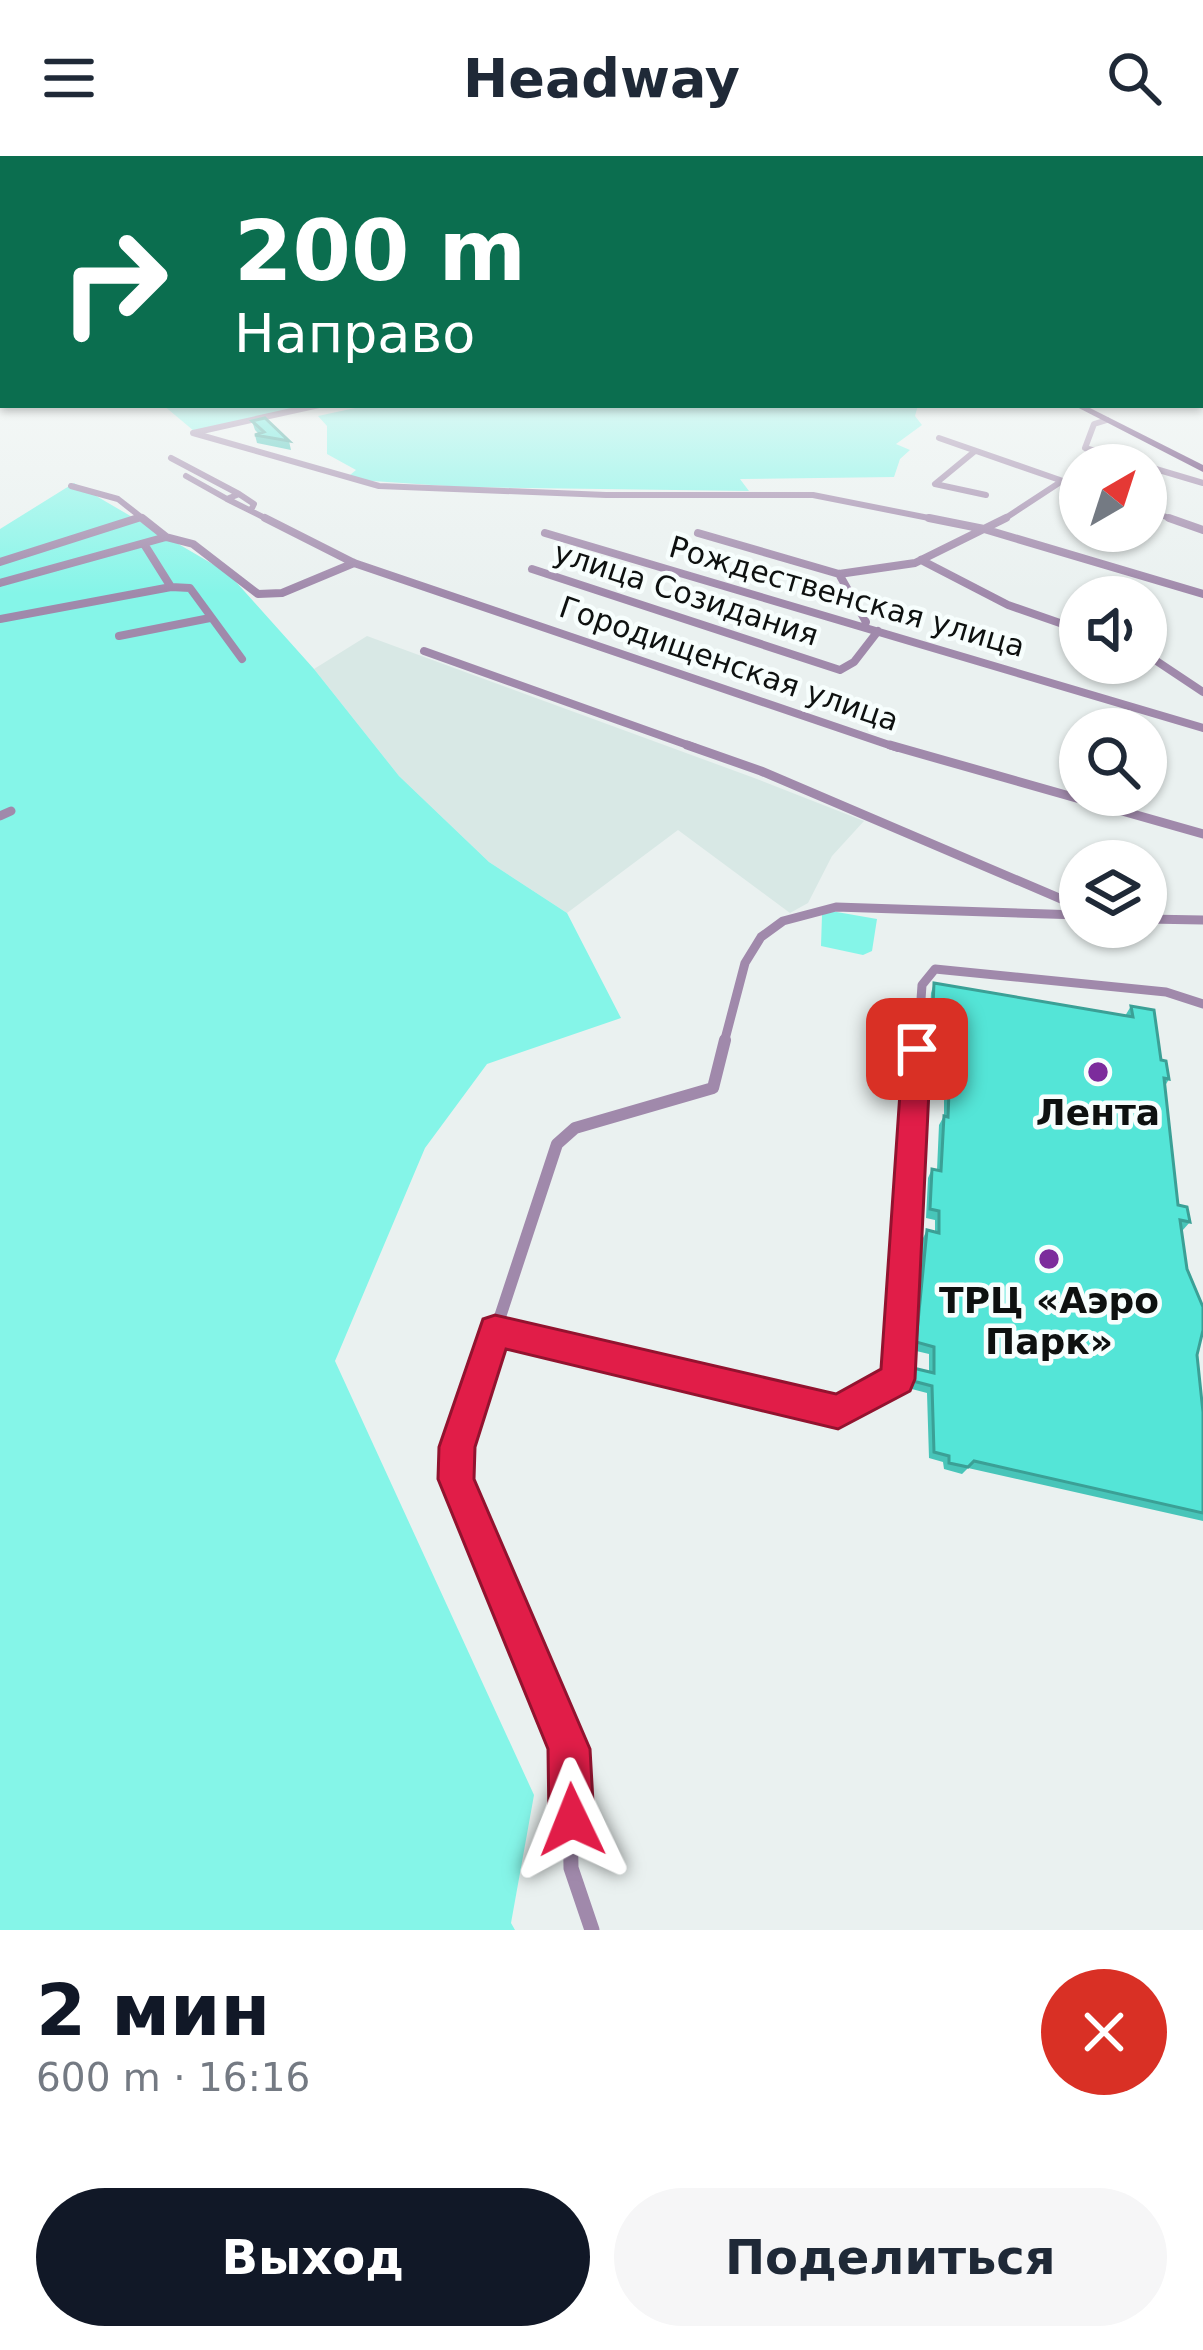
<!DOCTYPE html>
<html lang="ru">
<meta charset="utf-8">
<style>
:root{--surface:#fff;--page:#f6f6f7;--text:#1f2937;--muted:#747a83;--accent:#111827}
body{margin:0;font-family:"DejaVu Sans",sans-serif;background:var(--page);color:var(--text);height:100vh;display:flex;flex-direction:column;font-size:45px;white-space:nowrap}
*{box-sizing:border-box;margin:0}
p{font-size:39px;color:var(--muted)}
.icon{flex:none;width:66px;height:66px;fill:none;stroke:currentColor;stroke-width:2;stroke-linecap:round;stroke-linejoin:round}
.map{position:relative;height:1774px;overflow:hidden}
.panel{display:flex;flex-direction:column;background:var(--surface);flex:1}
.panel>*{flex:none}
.guide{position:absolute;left:0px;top:0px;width:1203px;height:252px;box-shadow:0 3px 9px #0004;background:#0b6e4f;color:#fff;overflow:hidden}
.needle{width:78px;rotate:39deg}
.fabs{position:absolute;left:1059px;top:288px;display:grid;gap:24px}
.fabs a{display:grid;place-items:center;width:108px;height:108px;border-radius:50%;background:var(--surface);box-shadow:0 3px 9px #0004;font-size:60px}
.pin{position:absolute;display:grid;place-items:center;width:102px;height:102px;color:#fff;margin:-51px;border-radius:24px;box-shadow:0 6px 18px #0006}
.me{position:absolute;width:132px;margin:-66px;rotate:358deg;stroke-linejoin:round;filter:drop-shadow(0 0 9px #0008)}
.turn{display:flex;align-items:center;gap:42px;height:252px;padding:0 36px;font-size:54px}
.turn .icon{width:156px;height:156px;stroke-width:2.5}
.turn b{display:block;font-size:84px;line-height:102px}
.round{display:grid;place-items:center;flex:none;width:126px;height:126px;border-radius:63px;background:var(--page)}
.headline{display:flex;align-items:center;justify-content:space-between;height:204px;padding:0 36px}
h1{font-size:72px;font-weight:800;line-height:90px;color:var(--accent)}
.cta{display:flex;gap:24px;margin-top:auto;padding:24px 36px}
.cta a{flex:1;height:138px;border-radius:72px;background:var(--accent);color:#fff;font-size:48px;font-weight:800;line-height:138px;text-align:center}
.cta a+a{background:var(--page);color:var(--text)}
header{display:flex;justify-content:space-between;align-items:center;height:156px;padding:0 36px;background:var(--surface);font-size:54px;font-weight:800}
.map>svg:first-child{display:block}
</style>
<header><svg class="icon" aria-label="menu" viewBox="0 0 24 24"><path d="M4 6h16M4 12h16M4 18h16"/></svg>Headway<svg class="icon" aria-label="search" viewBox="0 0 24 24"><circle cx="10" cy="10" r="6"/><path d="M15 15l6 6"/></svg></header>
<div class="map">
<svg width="1203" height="1774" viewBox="0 0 1203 1774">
<rect width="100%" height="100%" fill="#eaf1f0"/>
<path fill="#d8e8e5" d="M367,480L757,623L864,665L832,700L808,747L790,757L678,674L567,757L489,706L399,620L314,513Z"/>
<path fill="#85f5e8" d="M163,249H316L194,275Z
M369,249H918L915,260L922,269L896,288L910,294L900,303L894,321L740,323L749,335L461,331L358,324L350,319L356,314L327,298V270L318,260Z
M74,327L228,417L314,513L399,620L489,706L567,757L621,862L487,908L425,992L335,1205L534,1639L511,1767L515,1774H0V373Z
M831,755L877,763L872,795L863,799L821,790L822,759Z"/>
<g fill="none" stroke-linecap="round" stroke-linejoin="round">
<path stroke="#a089ab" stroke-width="6" d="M1107,264L1094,268L1085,292L1203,327
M193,277L379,330L606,339H813L944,365
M193,277L319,249
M939,282L1080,331
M975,295L935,328L986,339
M171,302L239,338
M186,320L227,343
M71,330L118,343L146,365
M251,354L254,348L239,338L227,343L271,365
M1146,354L1178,365
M128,365L141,361
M1001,365L1062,325"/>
<path stroke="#a089ab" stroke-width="8" d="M142,362L166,381
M265,362L354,407L898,592
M929,362L984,373L1203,438
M1169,362L1203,374
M545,377L1203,572
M698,377L839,418L915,407L1006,362
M144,388L171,431L190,432L242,503
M921,404L1008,449L1080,474
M0,406L138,362
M532,413L840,514L854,506L878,475
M839,418L866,466L864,471
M0,427L166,381L193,388L258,438L282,437L354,407
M0,463L171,431
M119,480L210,462
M424,495L696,592
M1146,498L1203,536"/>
<path stroke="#a089ab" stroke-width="9" d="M687,589L761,615L1080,751
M890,589L1203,678
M0,660L11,655
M1146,763L1203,764
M724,887L745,807L761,781L783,765L836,751L1080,759
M918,887L922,829L935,813L1166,836L1203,848"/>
<path stroke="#a089ab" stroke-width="12" d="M495,1174L839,1256L897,1223L918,884
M463,1273L557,988L575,972L713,932L725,884"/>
<path stroke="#a089ab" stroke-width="15" d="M464,1270L457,1290L456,1323L569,1593L571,1712L592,1774"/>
<path fill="#5e3571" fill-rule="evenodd" d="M1073,249H1084L1203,309V316Z"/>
</g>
<path fill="#48c5b9" d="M252,265L289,285L291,294L257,287L255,279L258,277L255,274Z
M934,827L1125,860L1131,850L1161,904L1169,923L1165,930L1178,1049L1190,1066L1182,1075L1203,1256V1365L968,1312L962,1318L944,1313L943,1306L929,1302L927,1237L908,1232V1219L913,1212L929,1215V1198L912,1194L923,1082L927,1074L935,1076V1064L926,1062L928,1022L932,1013L937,1014L939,969L944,960V944L934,942L933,930L926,929L931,837Z"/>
<path fill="#54e5d7" stroke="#3ba096" stroke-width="3" d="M265,262L289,285L255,279L264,276L252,265Z
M934,827L1133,861L1131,850L1154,854L1161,904L1166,905L1169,923L1164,922L1178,1049L1187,1051L1190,1066L1180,1064L1187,1113L1203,1151V1174L1197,1199L1203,1256V1357L974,1305L968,1311L949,1307V1300L934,1296L932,1230L913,1225V1212L934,1217V1191L916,1186L927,1074L939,1077V1055L930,1053L932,1013L941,1015L944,960L948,961L949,935L938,933L937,920L930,919Z"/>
<linearGradient id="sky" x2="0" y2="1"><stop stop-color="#67b4ce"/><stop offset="0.43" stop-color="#f6f9f8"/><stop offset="1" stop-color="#f6f9f8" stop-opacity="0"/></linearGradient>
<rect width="1203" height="438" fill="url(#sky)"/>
<path fill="#e11d48" stroke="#92132f" stroke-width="3" d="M917,883L931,893L915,1223L910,1235L838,1273L506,1193L475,1291L474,1323L590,1593L594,1664L587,1679L572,1686L556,1679L549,1664L548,1593L438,1323L439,1291L483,1163L495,1159L836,1238L881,1213L903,893Z"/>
<g fill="#7c2c9c" stroke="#f7fefd" stroke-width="4.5">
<circle cx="1098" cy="916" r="12"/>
<circle cx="1049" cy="1103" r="12"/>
</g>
<g text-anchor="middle" stroke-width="9" stroke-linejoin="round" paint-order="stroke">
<g font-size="30" fill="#0e1110" stroke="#f7fefd">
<text transform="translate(686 438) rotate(18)" y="10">улица Созидания</text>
<text transform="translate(847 441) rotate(16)" y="10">Рождественская улица</text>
<text transform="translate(729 508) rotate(19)" y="10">Городищенская улица</text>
</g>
<g font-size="36" font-weight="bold" fill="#0e1110" stroke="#f7fefd">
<text x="1098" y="969">Лента</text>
<text x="1049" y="1157">ТРЦ «Аэро<tspan x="1049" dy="41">Парк»</tspan></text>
</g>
</g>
</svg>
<div class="fabs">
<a><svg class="needle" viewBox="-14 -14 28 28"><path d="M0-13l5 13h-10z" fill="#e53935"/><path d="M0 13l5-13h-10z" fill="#747a83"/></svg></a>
<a><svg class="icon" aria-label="sound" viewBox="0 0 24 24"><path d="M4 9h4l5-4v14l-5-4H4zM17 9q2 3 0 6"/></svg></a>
<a><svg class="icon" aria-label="search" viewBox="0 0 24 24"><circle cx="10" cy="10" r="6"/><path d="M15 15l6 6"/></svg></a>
<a><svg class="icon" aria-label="layers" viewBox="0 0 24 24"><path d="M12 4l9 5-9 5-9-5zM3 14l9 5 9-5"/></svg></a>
</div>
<div class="pin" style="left:917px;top:893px;background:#d93025"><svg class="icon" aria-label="arrive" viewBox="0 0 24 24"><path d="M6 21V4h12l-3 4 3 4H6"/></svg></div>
<svg class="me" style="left:572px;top:1664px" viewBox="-20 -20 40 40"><path d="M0-17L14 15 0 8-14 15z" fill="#e11d48" stroke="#fff" stroke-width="4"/></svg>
<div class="guide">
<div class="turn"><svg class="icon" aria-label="right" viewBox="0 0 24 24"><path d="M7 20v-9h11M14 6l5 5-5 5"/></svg><div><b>200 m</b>Направо</div></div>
</div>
</div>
<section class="panel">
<div class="headline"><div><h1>2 мин</h1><p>600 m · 16:16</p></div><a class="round" style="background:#d93025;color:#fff"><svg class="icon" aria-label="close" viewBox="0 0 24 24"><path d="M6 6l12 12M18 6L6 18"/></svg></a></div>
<div class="cta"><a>Выход</a><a>Поделиться</a></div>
</section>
